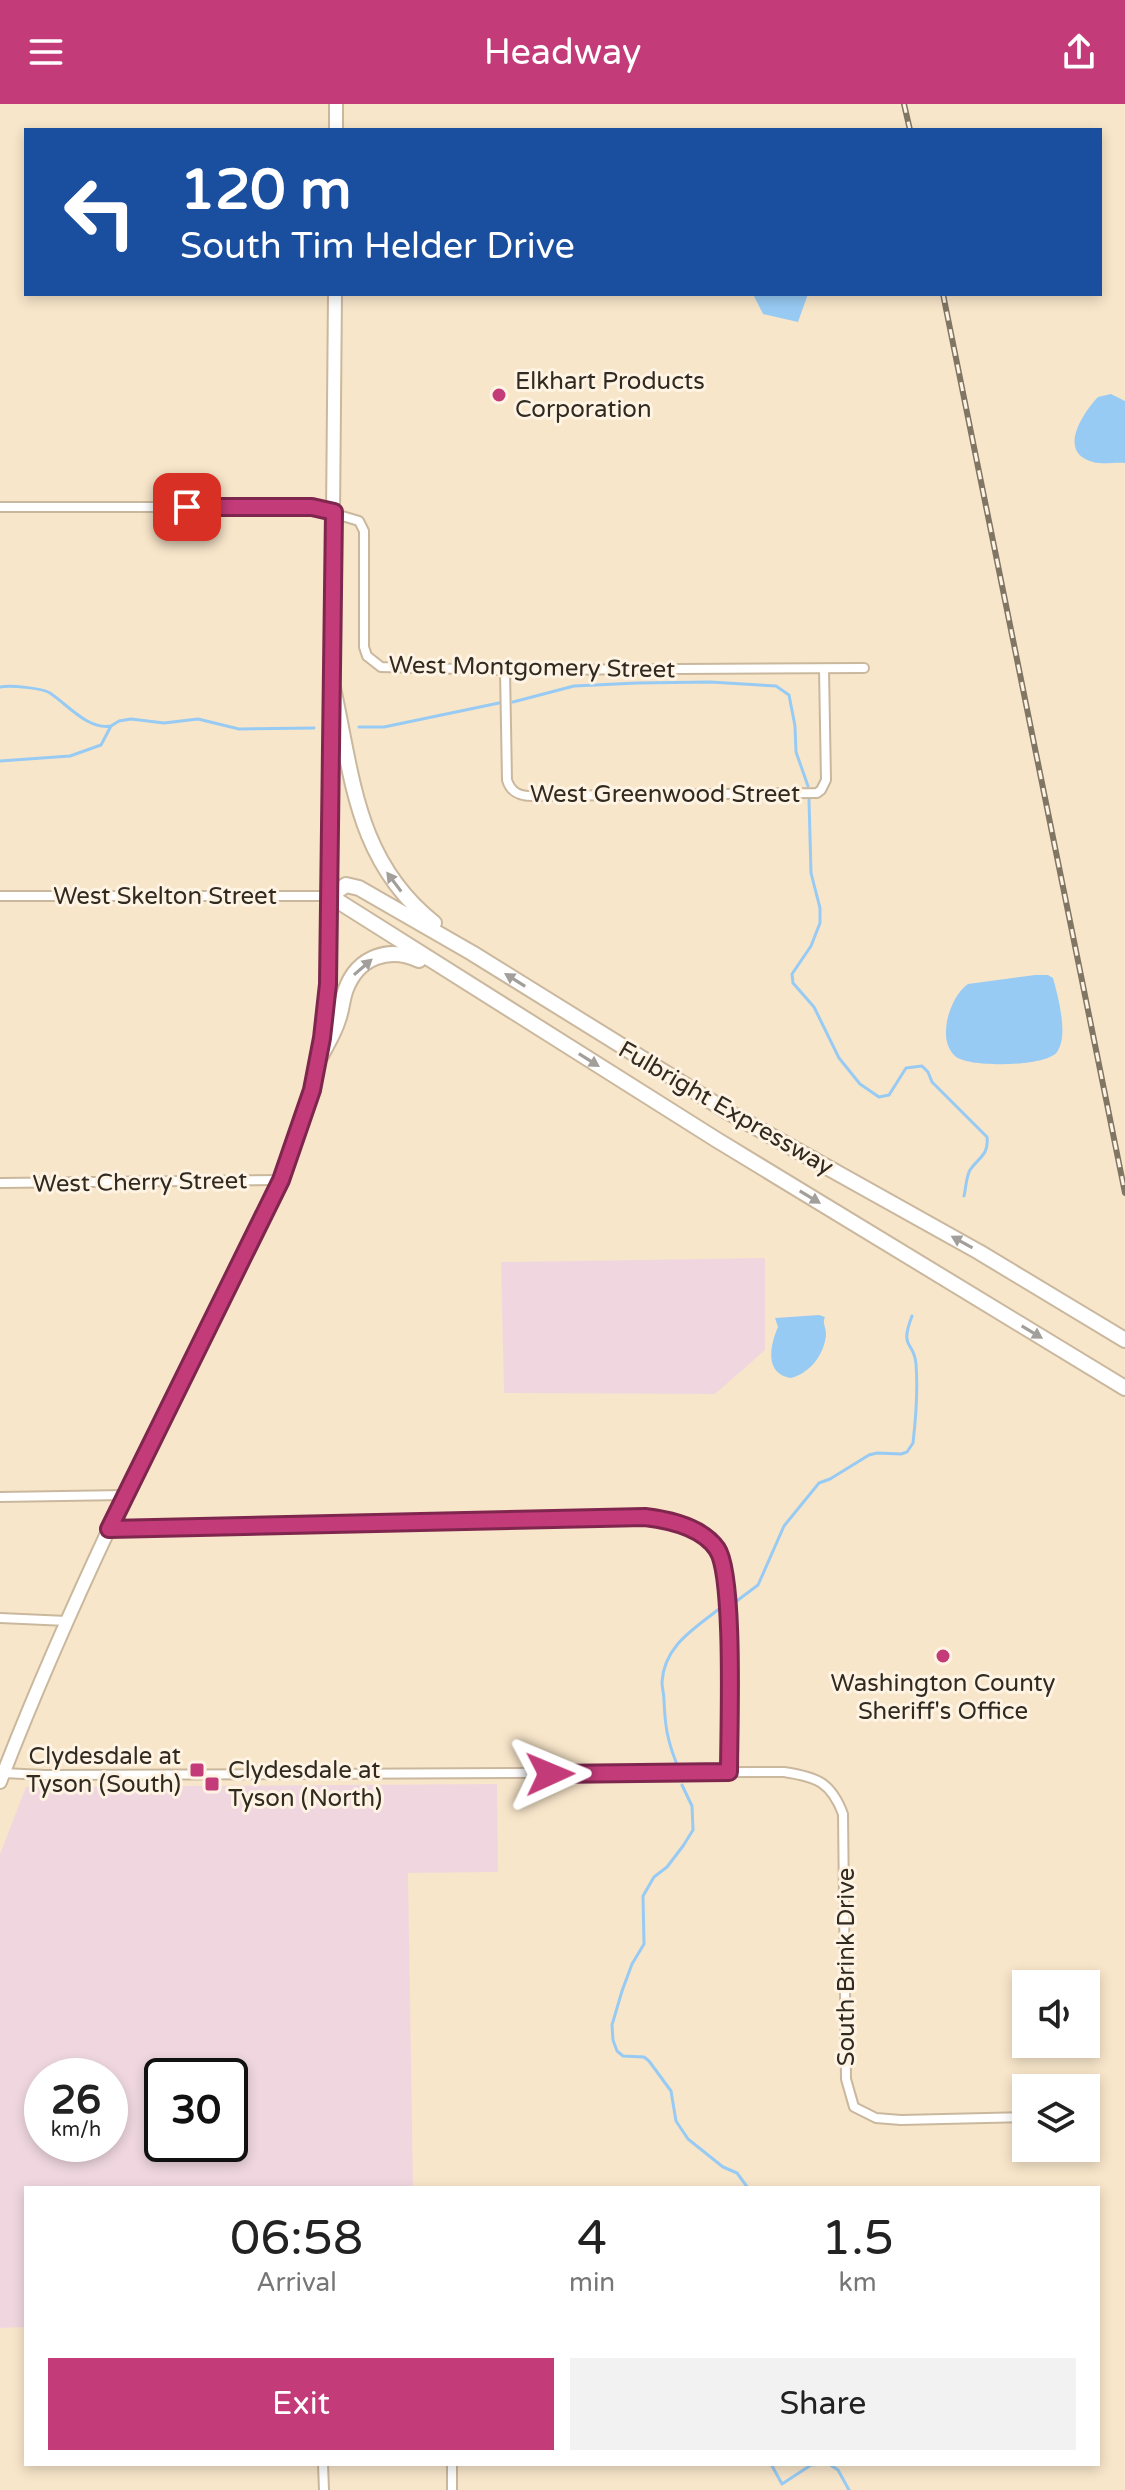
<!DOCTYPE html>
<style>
:root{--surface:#fff;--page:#f2f2f2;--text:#222;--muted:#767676;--accent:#c33b79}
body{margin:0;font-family:"Varela Round",sans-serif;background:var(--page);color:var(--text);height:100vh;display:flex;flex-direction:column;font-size:30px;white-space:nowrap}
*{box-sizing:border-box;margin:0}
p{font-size:26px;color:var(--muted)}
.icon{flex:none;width:44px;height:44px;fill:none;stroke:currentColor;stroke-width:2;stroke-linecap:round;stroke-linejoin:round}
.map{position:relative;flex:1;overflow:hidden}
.sheet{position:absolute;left:24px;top:2082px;width:1076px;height:280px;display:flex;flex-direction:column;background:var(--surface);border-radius:0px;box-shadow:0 4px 12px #0003}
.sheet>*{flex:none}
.hud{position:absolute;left:24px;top:24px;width:1078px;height:168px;border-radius:0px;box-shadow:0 4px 12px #0003;background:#1a4fa0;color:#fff;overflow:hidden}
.controls{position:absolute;left:1012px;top:1866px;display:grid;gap:16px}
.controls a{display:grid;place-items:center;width:88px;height:88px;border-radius:0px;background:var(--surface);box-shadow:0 4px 12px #0003;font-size:40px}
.speed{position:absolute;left:24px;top:1954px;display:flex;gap:16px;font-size:40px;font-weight:700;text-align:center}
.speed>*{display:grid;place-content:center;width:104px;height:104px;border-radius:50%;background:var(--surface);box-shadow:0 4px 12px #0003;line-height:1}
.speed small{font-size:20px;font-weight:400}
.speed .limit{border:4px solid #111;border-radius:12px;background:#fff;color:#111}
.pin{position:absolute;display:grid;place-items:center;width:68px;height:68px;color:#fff;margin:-34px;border-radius:16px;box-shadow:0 4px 12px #0006}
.me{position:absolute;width:88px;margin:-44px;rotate:89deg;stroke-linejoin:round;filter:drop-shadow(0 0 6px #0008)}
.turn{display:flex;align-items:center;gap:28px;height:168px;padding:0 24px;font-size:36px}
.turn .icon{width:104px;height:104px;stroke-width:2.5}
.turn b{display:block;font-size:56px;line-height:68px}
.eta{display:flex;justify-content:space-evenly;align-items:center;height:136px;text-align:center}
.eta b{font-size:48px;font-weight:600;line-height:56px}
.button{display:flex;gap:16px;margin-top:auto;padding:16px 24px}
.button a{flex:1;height:92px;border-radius:0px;background:var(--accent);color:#fff;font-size:32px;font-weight:600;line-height:92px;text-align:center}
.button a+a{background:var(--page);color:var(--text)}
header{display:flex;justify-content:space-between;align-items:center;height:104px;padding:0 24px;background:var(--accent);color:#fff;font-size:36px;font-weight:600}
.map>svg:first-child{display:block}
</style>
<header><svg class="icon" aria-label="menu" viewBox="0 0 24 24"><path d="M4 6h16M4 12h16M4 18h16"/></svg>Headway<svg class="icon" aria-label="share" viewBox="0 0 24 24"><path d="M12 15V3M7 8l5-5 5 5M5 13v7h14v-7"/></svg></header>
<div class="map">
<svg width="1125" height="2386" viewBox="0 0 1125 2386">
<rect width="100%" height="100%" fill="#f8e6ca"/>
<path fill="#f0d7df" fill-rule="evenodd" d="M765,1154V1246L715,1290L504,1289L501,1158Z
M497,1680L498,1768L408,1769L413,2084H26V2223L0,2224V1750L26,1683ZM42,1972H110V2040H42ZM162,1972H230V2040H162Z"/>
<path fill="#98cbf4" d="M753,190H808L798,218L763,210Z
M1111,290L1125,297V359C1115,358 1103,361 1093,358C1057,349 1082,310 1098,293Z
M1035,871H1048L1053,874C1058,892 1069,932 1057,948C1047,963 967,964 955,952C945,942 945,930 947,917C950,903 957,888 968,880Z
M819,1211L825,1213C822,1220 826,1222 826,1231C824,1251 810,1269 791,1274C764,1270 770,1241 778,1223L775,1214Z"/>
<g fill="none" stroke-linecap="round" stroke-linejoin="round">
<path stroke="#98cbf4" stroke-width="3" d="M0,583C10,581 42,584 50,589C68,601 88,626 111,622
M513,598L574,582L637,579L710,578L776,582L789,591L795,622L796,648L808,682
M359,623H384L499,599
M0,657L70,652L101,641L111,622L119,617L131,615L164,619L198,615L239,625L314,624
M809,696L811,769L820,804V819L811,842L792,870L793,879L814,903L839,954L860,980L879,993L889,991L906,964L922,962L928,968L932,978L987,1033C989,1051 979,1053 970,1066C966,1073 966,1084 964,1092
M734,1499L758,1481L784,1422L819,1379L830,1375L869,1351L877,1349L901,1350L907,1348L913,1339C916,1313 918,1286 916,1260C914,1236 899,1246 912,1212
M676,1658C667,1635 665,1621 664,1596C664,1590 662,1584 662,1578C664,1542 694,1525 719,1505
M682,1681L692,1702L693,1726L683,1742L667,1763L654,1773L643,1792L644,1840L632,1860L622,1887L612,1921L613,1936L617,1947L623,1952L644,1953L649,1957L671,1987L676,2017L688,2035L723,2063L737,2069L748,2084
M771,2360L782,2380L811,2361L822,2360
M829,2360L838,2366L849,2386"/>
<defs>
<path id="street" d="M0,403H312L359,417L364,427V543L367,552L381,563L505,566L864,564
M505,566L507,676C511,689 520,692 532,692L817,689L821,686L826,676L824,565
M0,792H330
M0,1079L281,1076
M0,1393L125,1391
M109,1425L645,1413C676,1416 718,1428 725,1464L730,1557L729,1668
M0,1514L67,1517
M3,1669L45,1671L784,1668C817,1673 831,1678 843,1710L846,1975L854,2003L876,2014L901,2016L1026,2013
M323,2360L324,2386
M452,2386V2360"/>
<path id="primary" d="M336,26V0
M0,1678C80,1471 182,1274 281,1076C309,1005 326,934 329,857L335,190"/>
<path id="highway" d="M333,584C353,674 356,757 434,819
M318,957C325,943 334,930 338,916C342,906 342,895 346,885C358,853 389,842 419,856
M1125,1236L979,1148L730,1009L472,849L359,784L346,781L330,792L717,1036L1125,1284"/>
</defs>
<use href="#street" stroke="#cab89e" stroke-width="12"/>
<use href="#primary" stroke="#cab89e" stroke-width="16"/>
<use href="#highway" stroke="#cab89e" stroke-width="18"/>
<use href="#street" stroke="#fff" stroke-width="8"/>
<use href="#primary" stroke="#fff" stroke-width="12"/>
<use href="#highway" stroke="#fff" stroke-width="14"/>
<defs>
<path id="rail" d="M904,0L910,26
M943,190L1125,1089"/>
</defs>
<use href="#rail" stroke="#817564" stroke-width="6"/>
<use href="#rail" stroke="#fff4e4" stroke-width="3" stroke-dasharray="9" stroke-linecap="butt"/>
</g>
<defs><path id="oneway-solid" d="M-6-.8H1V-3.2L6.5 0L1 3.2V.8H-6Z" transform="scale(2)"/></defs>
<g fill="#a29f9b">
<use href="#oneway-solid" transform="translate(394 778) rotate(-127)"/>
<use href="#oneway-solid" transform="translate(363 863) rotate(-41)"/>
<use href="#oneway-solid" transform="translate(515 876) rotate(-148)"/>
<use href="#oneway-solid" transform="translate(589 956) rotate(32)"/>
<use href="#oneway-solid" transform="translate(810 1093) rotate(31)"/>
<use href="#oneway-solid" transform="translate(962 1138) rotate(-151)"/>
<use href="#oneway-solid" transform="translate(1032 1228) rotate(31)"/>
</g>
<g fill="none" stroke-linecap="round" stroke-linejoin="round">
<defs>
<path id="route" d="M187,403H312L334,408L328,880L322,934L312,986L281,1076L109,1425L645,1413C670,1416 702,1423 717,1445C735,1471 729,1628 729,1668L550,1670"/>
</defs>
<use href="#route" stroke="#7f264f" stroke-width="20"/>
<use href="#route" stroke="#c33b79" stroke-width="14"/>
</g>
<g fill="#c33b79" stroke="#fff4e4" stroke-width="3">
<circle cx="499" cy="291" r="8"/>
<circle cx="943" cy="1552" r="8"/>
<rect x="189" y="1658" width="16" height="16" rx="4"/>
<rect x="204" y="1672" width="16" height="16" rx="4"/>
</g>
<g text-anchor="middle" stroke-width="6" stroke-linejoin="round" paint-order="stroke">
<g font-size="24" fill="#312a20" stroke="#fff4e4" text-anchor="start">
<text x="515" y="285">Elkhart Products<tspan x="515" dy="28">Corporation</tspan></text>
<text x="943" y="1587" text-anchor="middle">Washington County<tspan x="943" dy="28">Sheriff's Office</tspan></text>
<text x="181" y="1660" text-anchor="end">Clydesdale at<tspan x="181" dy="28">Tyson (South)</tspan></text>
<text x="228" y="1674">Clydesdale at<tspan x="228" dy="28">Tyson (North)</tspan></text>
</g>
<g font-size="24" fill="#312a20" stroke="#fff4e4">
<text transform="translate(532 563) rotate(1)" y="8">West Montgomery Street</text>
<text x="665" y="698">West Greenwood Street</text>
<text x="165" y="800">West Skelton Street</text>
<text transform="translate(726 1004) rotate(30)" y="8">Fulbright Expressway</text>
<text transform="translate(140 1078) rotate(-1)" y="8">West Cherry Street</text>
<text transform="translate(846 1863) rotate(-90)" y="8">South Brink Drive</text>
</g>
</g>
</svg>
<div class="controls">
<a><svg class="icon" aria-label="sound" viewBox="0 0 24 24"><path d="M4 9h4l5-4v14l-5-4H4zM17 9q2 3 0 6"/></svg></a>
<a><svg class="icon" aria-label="layers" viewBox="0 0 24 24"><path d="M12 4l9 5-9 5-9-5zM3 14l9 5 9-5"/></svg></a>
</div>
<div class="speed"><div>26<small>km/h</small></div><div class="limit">30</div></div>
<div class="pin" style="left:187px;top:403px;background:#d93025"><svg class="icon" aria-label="arrive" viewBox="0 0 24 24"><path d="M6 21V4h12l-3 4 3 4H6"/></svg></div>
<svg class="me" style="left:550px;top:1670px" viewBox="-20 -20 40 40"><path d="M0-17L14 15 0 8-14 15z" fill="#c33b79" stroke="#fff" stroke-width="4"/></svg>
<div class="hud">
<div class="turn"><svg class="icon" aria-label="left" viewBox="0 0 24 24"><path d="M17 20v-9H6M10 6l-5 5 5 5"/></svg><div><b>120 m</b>South Tim Helder Drive</div></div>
</div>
<section class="sheet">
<div class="eta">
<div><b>06:58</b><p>Arrival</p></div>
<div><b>4</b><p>min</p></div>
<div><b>1.5</b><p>km</p></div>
</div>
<div class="button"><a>Exit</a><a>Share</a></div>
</section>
</div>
